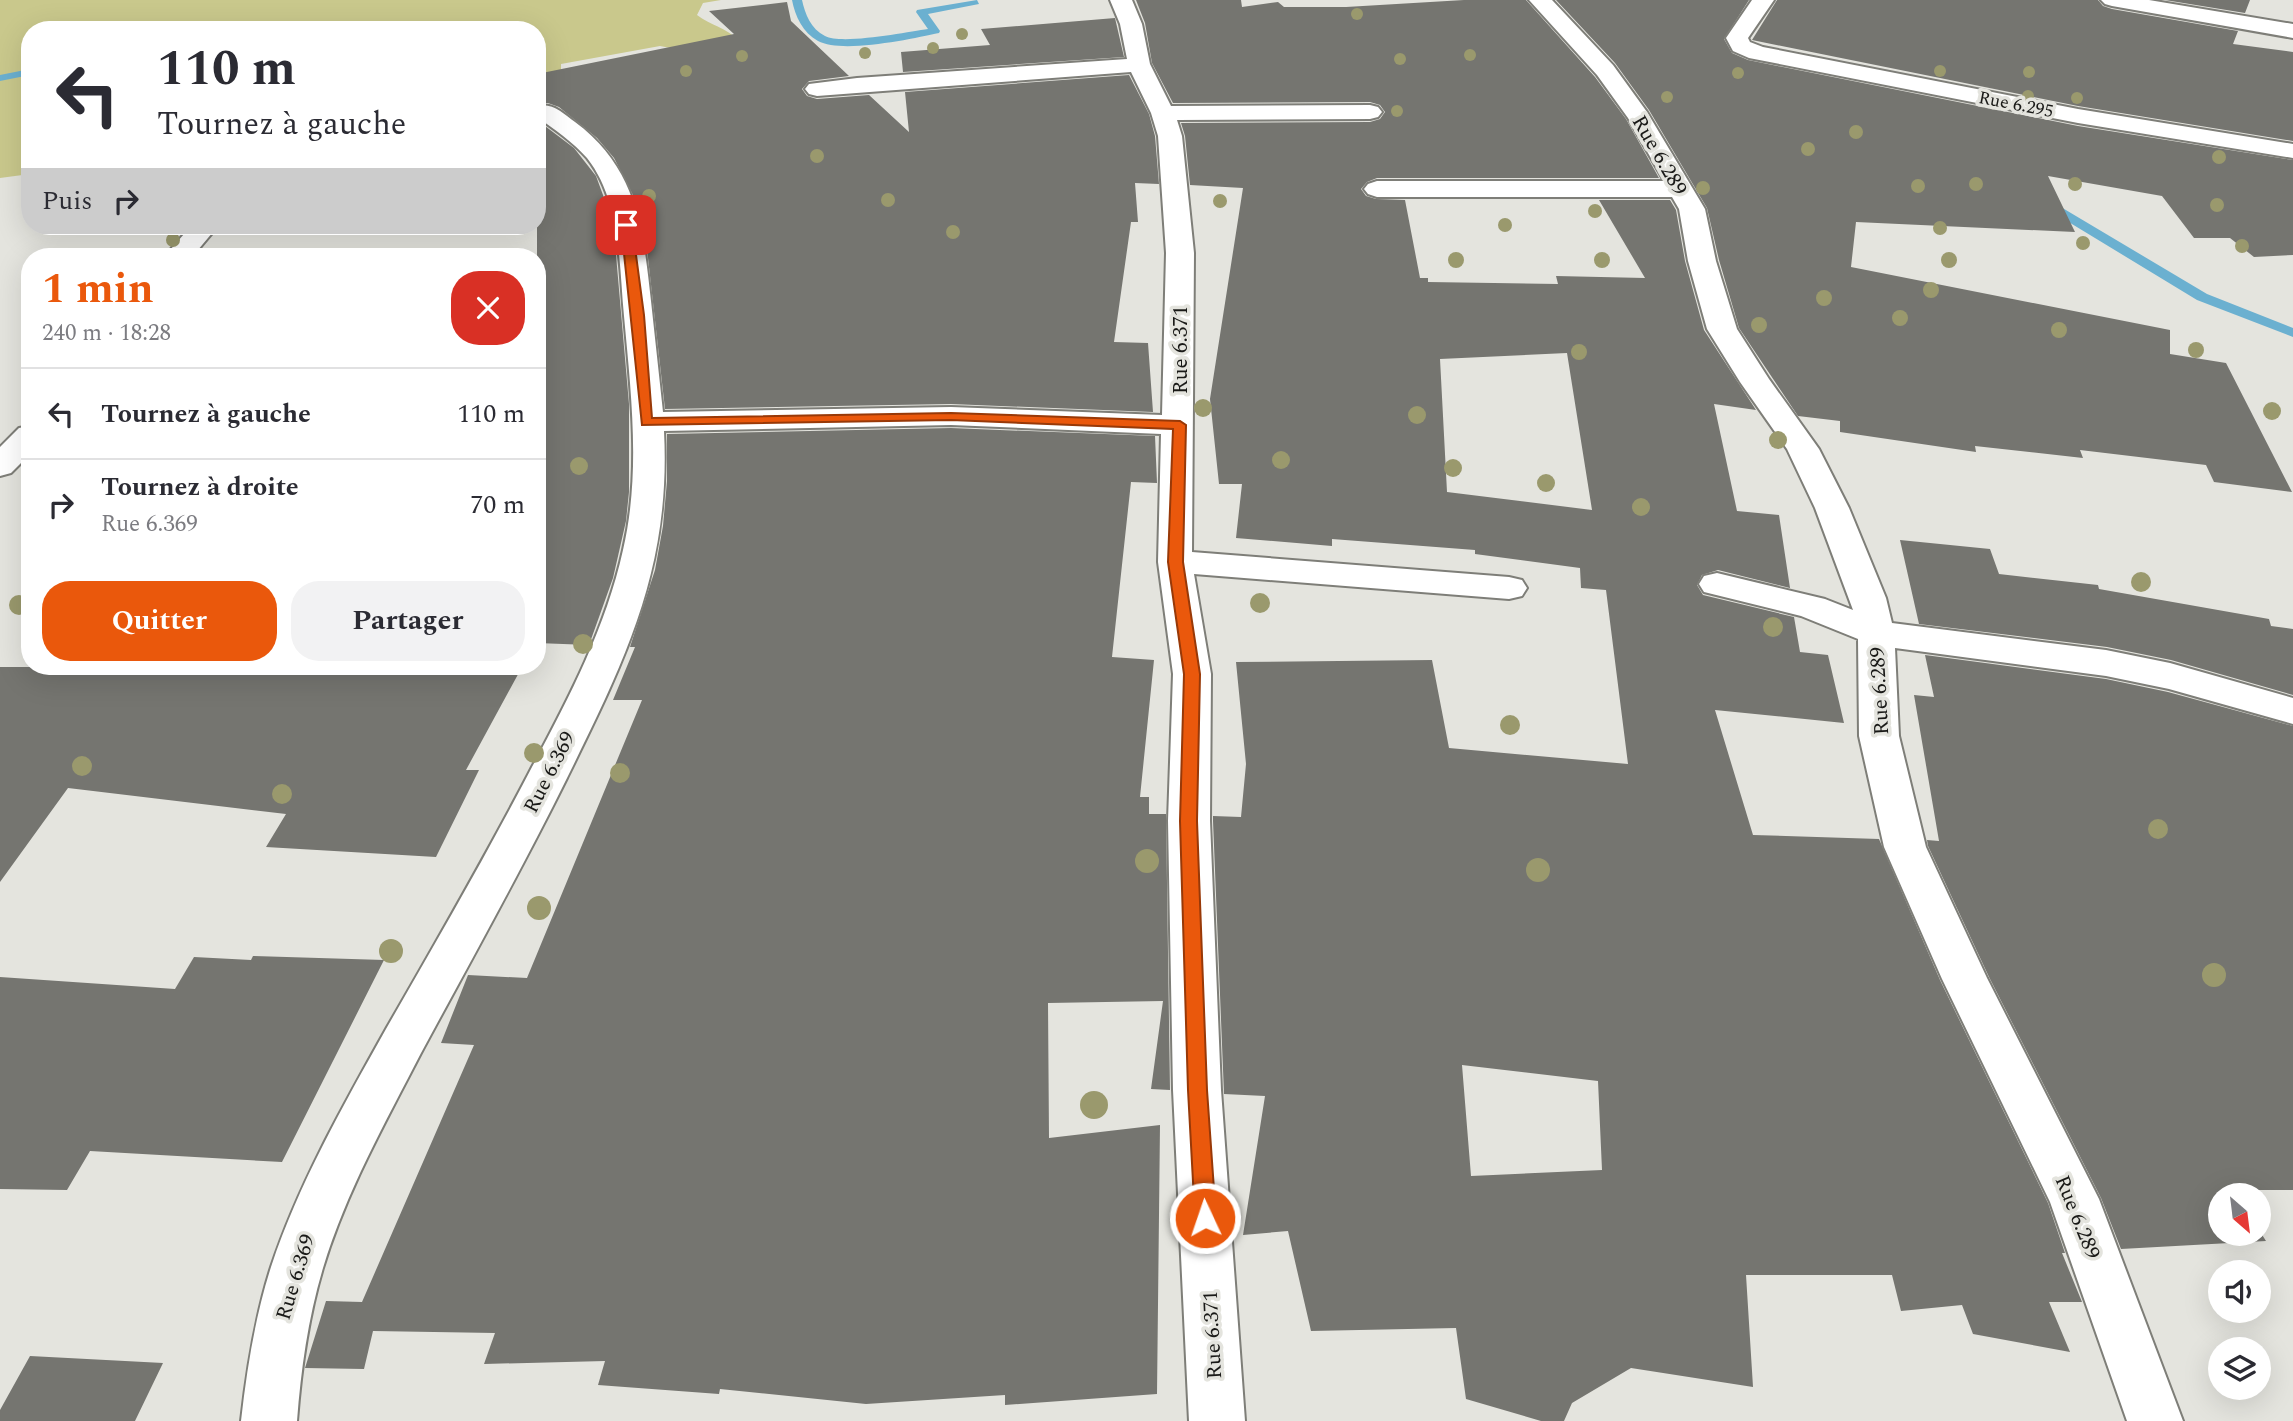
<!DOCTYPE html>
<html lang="fr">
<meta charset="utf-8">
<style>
:root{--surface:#fff;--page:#f2f2f3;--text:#2b2b33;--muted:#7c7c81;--line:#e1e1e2;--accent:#ea580c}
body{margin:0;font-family:Spectral,serif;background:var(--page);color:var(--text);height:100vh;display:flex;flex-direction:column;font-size:26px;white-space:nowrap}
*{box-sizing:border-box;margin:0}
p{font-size:23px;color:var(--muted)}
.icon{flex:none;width:38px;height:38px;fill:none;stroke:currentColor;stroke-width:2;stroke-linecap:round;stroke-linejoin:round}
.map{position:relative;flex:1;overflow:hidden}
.panel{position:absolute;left:21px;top:248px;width:525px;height:427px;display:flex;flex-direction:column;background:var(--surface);border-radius:28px;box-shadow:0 7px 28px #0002}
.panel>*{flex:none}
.top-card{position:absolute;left:21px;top:21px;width:525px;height:214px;border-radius:28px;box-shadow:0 7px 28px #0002;background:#fff;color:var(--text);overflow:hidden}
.needle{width:46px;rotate:152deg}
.fabs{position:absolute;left:2208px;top:1183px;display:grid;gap:14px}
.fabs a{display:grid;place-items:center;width:63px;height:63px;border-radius:50%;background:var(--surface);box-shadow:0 7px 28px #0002;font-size:35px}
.pin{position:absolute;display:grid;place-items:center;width:60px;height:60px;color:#fff;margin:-30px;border-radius:14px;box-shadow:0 4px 10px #0006}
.me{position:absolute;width:77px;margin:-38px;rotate:357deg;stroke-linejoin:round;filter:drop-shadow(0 0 5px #0008)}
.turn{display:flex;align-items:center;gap:24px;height:147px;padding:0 21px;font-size:32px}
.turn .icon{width:91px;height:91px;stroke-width:2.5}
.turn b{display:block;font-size:49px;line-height:60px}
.then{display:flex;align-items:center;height:66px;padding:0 21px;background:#0003;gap:14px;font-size:26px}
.round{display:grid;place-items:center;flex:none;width:74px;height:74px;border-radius:28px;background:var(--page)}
.summary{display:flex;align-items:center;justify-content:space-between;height:119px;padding:0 21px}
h1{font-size:42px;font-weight:700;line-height:52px;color:var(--accent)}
.button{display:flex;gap:14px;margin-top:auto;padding:14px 21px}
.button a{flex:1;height:80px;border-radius:28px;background:var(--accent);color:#fff;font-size:28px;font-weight:700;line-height:80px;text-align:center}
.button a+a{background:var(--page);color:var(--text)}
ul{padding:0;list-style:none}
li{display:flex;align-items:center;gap:21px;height:91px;padding:0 21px;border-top:2px solid var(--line)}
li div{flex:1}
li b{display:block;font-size:26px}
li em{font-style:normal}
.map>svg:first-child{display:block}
</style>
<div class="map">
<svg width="2293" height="1421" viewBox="0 0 2293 1421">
<rect width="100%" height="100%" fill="#e4e4de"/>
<path fill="#c9c88c" d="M0,0H721L703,3L697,15C710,25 727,28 738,40L681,50L660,46L561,64V89L537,101V30H30V174L0,178Z"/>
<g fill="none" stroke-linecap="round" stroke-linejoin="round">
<path fill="#6bb0d0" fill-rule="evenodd" d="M792,0H802C805,14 811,29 825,36C842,45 907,32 928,29L916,12L917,10L977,0L979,4L928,14L940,31L939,33C911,39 842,54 818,41C803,33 795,16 792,0Z
M30,69V75L0,81V75Z
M2044,197L2207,294L2293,328V337L2197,300L2039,204L2038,201Z"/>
</g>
<path fill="#757570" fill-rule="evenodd" d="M1136,0H1241L1242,7L1278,2L1284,7H1346L1464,0H1526L1595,77L1626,119L1659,178H1377L1367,182L1361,189L1366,196L1376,199L1405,200L1420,278H1428V282L1558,284L1556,276L1645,278L1599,200H1670L1676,210L1685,261L1704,330L1756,410L1714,404L1737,511L1779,515L1790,588L1718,570L1702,575L1697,585L1703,595L1794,617L1800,652L1828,655L1844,723L1715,710L1753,835L1879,839L1940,980L2048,1203L2065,1253H2062L2082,1302H2049L2070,1352L1973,1334L1962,1305L1901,1311L1892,1275H1746L1753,1387L1631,1368L1572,1403L1564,1421H1541L1466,1399L1456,1328L1311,1331L1288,1231L1243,1235L1265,1096L1224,1094L1213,821V816L1241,817L1246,764L1236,662L1432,660L1449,748L1628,764L1606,590L1581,588L1580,568L1475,554V550L1332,539V546L1236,538L1242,484H1219L1210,399L1243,188L1190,185L1185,136L1181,123L1370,122L1380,119L1385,112L1380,105L1370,102L1173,103L1152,63L1145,23ZM1567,353L1592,510L1447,492L1440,359ZM1462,1065L1598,1081L1602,1170L1471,1176Z
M1556,0H1749L1724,39L1732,53L1748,60L2078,126L2293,160V255L2254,257L2230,238H2194L2162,196L2048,176L2075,232L1856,222L1851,267L2170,330V354L2226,363L2292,492L2214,482L2206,465L2080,450L2083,458L1975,446L1976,452L1840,432V421L1798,416L1739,328L1719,260L1707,208L1649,110L1615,63Z
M1777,0H2098L2103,6L2112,9L2238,31L2233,44L2293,52V141L2078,106L1752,40Z
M2165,0H2250L2245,13Z
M787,2L791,21L849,76L809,81L802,89L807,96L817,99L869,95L909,132L905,92L1129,75L1149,114L1155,136L1159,184L1135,183L1138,222H1131L1114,342L1148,343L1153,412L951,404L665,409L647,249L636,201L614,158L597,138L559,107L548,103H537V74L734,34L709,11Z
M1115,18L1124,57L903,72L901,52L990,45L981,29Z
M537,120L574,148L596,176L610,214L616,255L629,404V492L626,521L613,578L589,645L537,643Z
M951,428L1155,436L1157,483L1131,482L1112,657L1154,660L1140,797H1149V814H1166L1170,1090L1151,1089L1163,1001L1048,1003L1049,1138L1160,1125L1157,1394L1005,1405V1395L866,1404L720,1389L719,1394L598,1385L605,1361L484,1364L495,1333L373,1331L364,1369L305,1368L326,1301L362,1302L474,1045L441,1043L468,975L527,978L642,700H613L635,647H630L655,570L663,526L667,481V434Z
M1900,540L1990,549L1999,574L2098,585L2099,589L2269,619L2271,626L2293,629V695L2171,660L2107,647L1919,624Z
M1925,655L2106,679L2168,692L2293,726V1190H2237L2239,1195H2221V1234H2259V1230L2266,1241L2121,1249L2101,1198L1989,977L1928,846L1927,840L1939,841L1914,695L1934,697Z
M0,667H522L466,770H479L436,857L266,847L286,814L68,788L0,882Z
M253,956L384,960L282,1162L90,1151L67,1190L0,1189V977L175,989L194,957L251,960Z
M30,1356L163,1363L135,1421H0V1410Z"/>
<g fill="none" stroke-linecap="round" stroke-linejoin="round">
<defs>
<path id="minor" d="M1110,0H1132L1142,24L1150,64L1171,106L1370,105L1378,107L1382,112L1378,117L1370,119L1177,120L1182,136L1194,253L1192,552L1509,577L1522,580L1527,588L1522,596L1509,599L1194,574L1211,674L1210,821L1221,1090L1245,1421H1189L1173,1090L1168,821L1173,674L1158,562L1161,434L951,425L664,431C671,568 626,658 567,778C521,871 470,962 421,1053C385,1123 346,1192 323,1268C308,1318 301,1369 297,1421H241C247,1368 255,1317 271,1267C299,1183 343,1106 386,1029C436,942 486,856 532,767C569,698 606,627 623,550C641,473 631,393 624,316C619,264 621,201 587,158C573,142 554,129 537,117V106C552,102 563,113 575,122C637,168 643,229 651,301C655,338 659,375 663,412L951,407L1162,415L1166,253L1158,136L1151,113L1131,72L817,96L809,94L805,89L809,84L857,78L1127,59L1120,24Z
M1529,0H1552L1613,65L1647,112L1705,209L1716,261L1737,329L1769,379L1819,449L1849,508L1886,598L1892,623L2106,650L2170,663L2293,698V724L2169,689L2106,676L1895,648L1899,736L1926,847L1987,978L2099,1199L2183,1421H2127L2050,1202L1942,979L1884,847L1859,736L1858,639L1801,616L1704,592L1699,584L1704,576L1717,573L1825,599L1853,610L1815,508L1787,449L1740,382L1707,329L1688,261L1679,209L1672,197H1377L1368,194L1364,189L1368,184L1377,181H1664L1628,118L1597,75Z
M1752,0H1774L1748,38L1750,42L1763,47L2078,109L2293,144V158L2078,123L1749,58L1733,51L1726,38Z
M2101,0H2149L2293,24V38L2112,6L2105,4Z
M191,226H218L192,257H164Z
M30,426V454L11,473L0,476V447L19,428Z"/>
</defs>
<use href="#minor" stroke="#7e7e78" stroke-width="4"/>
<use href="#minor" fill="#fff" fill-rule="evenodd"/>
</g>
<g fill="#9a996d">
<circle cx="1357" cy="14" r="6"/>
<circle cx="962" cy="34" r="6"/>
<circle cx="933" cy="48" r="6"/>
<circle cx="865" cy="53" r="6"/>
<circle cx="1470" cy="55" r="6"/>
<circle cx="742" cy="56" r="6"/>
<circle cx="1400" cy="59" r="6"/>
<circle cx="686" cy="71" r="6"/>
<circle cx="1940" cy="71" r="6"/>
<circle cx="2029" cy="72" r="6"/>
<circle cx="1738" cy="73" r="6"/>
<circle cx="2028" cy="96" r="6"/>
<circle cx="1667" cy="97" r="6"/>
<circle cx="2077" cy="98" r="6"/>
<circle cx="1397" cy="111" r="6"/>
<circle cx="1856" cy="132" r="7"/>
<circle cx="1808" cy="149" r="7"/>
<circle cx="817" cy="156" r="7"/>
<circle cx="2219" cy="157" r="7"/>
<circle cx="1976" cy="184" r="7"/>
<circle cx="2075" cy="184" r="7"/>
<circle cx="1918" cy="186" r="7"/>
<circle cx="1703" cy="188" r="7"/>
<circle cx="649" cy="196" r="7"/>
<circle cx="888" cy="200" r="7"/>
<circle cx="1220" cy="201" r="7"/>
<circle cx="2217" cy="205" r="7"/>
<circle cx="1595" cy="211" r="7"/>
<circle cx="1505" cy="225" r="7"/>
<circle cx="1940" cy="228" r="7"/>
<circle cx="953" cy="232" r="7"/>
<circle cx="173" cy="240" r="7"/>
<circle cx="2083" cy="243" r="7"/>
<circle cx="2242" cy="246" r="7"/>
<circle cx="1456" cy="260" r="8"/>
<circle cx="1602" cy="260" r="8"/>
<circle cx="1949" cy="260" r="8"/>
<circle cx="1931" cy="290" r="8"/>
<circle cx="1824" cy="298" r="8"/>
<circle cx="1900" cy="318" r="8"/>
<circle cx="1759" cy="325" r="8"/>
<circle cx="2059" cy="330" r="8"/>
<circle cx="2196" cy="350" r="8"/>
<circle cx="1579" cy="352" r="8"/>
<circle cx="1203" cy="408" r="9"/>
<circle cx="2272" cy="411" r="9"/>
<circle cx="1417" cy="415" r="9"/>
<circle cx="1778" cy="440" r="9"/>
<circle cx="1281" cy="460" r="9"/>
<circle cx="579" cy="466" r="9"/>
<circle cx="1453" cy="468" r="9"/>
<circle cx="1546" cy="483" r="9"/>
<circle cx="1641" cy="507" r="9"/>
<circle cx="2141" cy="582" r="10"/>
<circle cx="1260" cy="603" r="10"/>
<circle cx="19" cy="605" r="10"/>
<circle cx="1773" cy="627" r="10"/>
<circle cx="583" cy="644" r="10"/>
<circle cx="1510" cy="725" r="10"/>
<circle cx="534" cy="753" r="10"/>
<circle cx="82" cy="766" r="10"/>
<circle cx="620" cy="773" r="10"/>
<circle cx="282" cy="794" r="10"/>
<circle cx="2158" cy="829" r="10"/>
<circle cx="1147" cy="861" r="12"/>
<circle cx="1538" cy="870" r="12"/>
<circle cx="539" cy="908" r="12"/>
<circle cx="391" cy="951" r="12"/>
<circle cx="2214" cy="975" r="12"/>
<circle cx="1094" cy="1105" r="14"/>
</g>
<path fill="#ea580c" stroke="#983908" stroke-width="2" d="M626,222L632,225L644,315L652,418L951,413L1180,421L1186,425L1183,562L1200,674L1197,821L1207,1090L1216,1218L1213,1225L1205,1228L1198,1225L1195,1218L1188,1090L1180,821L1184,674L1168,562L1173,429L951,420L642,425L621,225Z"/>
<g text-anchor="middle" stroke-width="7" stroke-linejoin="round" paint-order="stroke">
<g font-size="18" fill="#191917" stroke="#e4e4de">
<text transform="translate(2016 104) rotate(11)" y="6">Rue 6.295</text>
</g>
<g font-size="21" fill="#191917" stroke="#e4e4de">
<text transform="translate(1660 155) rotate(60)" y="7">Rue 6.289</text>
<text transform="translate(1180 350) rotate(-90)" y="7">Rue 6.371</text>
<text transform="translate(1879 691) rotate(-93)" y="7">Rue 6.289</text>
<text transform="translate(549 772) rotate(-63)" y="7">Rue 6.369</text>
<text transform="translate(2078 1217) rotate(68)" y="7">Rue 6.289</text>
<text transform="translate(295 1277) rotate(-73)" y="7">Rue 6.369</text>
<text transform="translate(1212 1335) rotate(-93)" y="7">Rue 6.371</text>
</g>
</g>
</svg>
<div class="fabs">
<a><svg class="needle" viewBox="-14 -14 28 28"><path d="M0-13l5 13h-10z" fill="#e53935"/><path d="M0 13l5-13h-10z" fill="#7c7c81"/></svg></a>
<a><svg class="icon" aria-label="sound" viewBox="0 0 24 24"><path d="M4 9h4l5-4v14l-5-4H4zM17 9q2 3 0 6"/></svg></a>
<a><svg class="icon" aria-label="layers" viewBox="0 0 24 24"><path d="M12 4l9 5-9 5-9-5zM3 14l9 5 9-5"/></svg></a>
</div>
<div class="pin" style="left:626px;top:225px;background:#d93025"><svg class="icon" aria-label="arrive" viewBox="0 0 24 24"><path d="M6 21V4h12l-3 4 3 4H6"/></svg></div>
<svg class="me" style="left:1205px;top:1218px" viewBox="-20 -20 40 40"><circle r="17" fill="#ea580c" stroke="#fff" stroke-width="3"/><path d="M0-11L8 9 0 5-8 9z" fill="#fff"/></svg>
<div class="top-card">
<div class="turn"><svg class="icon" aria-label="left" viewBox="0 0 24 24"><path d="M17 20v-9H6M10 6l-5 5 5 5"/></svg><div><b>110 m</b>Tournez à gauche</div></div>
<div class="then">Puis<svg class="icon" aria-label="right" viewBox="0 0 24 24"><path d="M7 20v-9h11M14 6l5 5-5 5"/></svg></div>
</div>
<section class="panel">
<div class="summary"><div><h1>1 min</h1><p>240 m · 18:28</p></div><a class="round" style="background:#d93025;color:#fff"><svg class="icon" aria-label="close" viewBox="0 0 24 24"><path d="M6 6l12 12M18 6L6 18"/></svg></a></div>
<ul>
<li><svg class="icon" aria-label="left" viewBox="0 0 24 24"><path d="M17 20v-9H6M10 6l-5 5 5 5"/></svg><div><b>Tournez à gauche</b></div><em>110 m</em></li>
<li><svg class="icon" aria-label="right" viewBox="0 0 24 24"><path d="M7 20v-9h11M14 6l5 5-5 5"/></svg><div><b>Tournez à droite</b><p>Rue 6.369</p></div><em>70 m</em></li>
</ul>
<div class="button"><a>Quitter</a><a>Partager</a></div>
</section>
</div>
